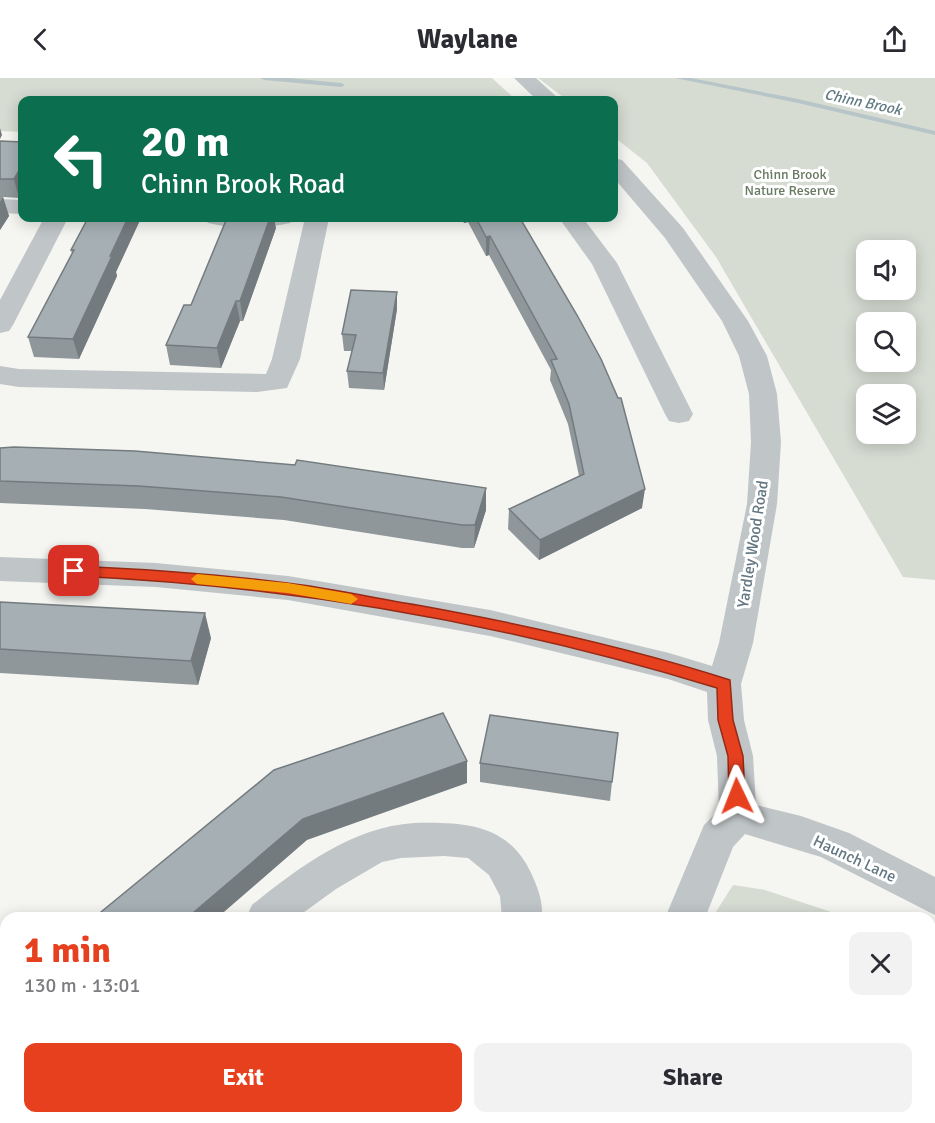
<!DOCTYPE html>
<meta charset="utf-8">
<style>
:root{--surface:#fff;--page:#f2f2f3;--text:#2b2b33;--muted:#7c7c81;--accent:#e6401f}
body{margin:0;font-family:Signika,sans-serif;background:var(--page);color:var(--text);height:100vh;display:flex;flex-direction:column;font-size:22px;white-space:nowrap}
*{box-sizing:border-box;margin:0}
p{font-size:20px;color:var(--muted)}
.icon{flex:none;width:33px;height:33px;fill:none;stroke:currentColor;stroke-width:2;stroke-linecap:round;stroke-linejoin:round}
.map{position:relative;flex:1;overflow:hidden}
.drawer{position:absolute;left:0px;top:834px;width:936px;height:212px;display:flex;flex-direction:column;background:var(--surface);border-radius:18px 18px 0 0;box-shadow:0 3px 15px #0003}
.drawer>*{flex:none}
.guide{position:absolute;left:18px;top:18px;width:600px;height:126px;border-radius:12px;box-shadow:0 3px 15px #0003;background:#0b6e4f;color:#fff;overflow:hidden}
.controls{position:absolute;left:856px;top:162px;display:grid;gap:12px}
.controls a{display:grid;place-items:center;width:60px;height:60px;border-radius:12px;background:var(--surface);box-shadow:0 3px 15px #0003;font-size:30px}
.pin{position:absolute;display:grid;place-items:center;width:51px;height:51px;color:#fff;margin:-26px;border-radius:12px;box-shadow:0 3px 9px #0006}
.me{position:absolute;width:66px;margin:-33px;rotate:358deg;stroke-linejoin:round;filter:drop-shadow(0 0 4px #0008)}
.turn{display:flex;align-items:center;gap:21px;height:126px;padding:0 24px;font-size:27px}
.turn .icon{width:78px;height:78px;stroke-width:2.5}
.turn b{display:block;font-size:42px;line-height:51px}
.round{display:grid;place-items:center;flex:none;width:63px;height:63px;border-radius:12px;background:var(--page)}
.head{display:flex;align-items:center;justify-content:space-between;height:102px;padding:0 24px}
h1{font-size:36px;font-weight:700;line-height:45px;color:var(--accent)}
.primary-button{display:flex;gap:12px;margin-top:auto;padding:12px 24px}
.primary-button a{flex:1;height:69px;border-radius:12px;background:var(--accent);color:#fff;font-size:24px;font-weight:700;line-height:69px;text-align:center}
.primary-button a+a{background:var(--page);color:var(--text)}
header{display:flex;justify-content:space-between;align-items:center;height:78px;padding:0 24px;background:var(--surface);font-size:27px;font-weight:700}
.map>svg:first-child{display:block}
</style>
<header><svg class="icon" aria-label="back" viewBox="0 0 24 24"><path d="M15 5l-7 7 7 7"/></svg>Waylane<svg class="icon" aria-label="share" viewBox="0 0 24 24"><path d="M12 15V3M7 8l5-5 5 5M5 13v7h14v-7"/></svg></header>
<div class="map">
<svg width="935" height="1045" viewBox="0 0 935 1045">
<rect width="100%" height="100%" fill="#f5f5f1"/>
<path fill="#d6dcd2" fill-rule="evenodd" d="M0,0H492L516,22H22V54L0,53Z
M538,0H935V502L903,499L716,179L647,85L614,59V22H567ZM867,172H906V212H867ZM867,244H906V284H867ZM867,316H906V356H867Z
M733,807L765,812L849,840H712Z
M930,930L935,931V1045H848L849,1040H930Z
M682,1040H829L827,1045H685Z"/>
<g fill="none" stroke-linecap="round" stroke-linejoin="round">
<path fill="#b7c5c8" fill-rule="evenodd" d="M260,0H289L341,5L345,7L341,9L264,2Z
M675,0H691L798,21L935,53V57L798,25Z"/>
<path fill="#c0c5c7" fill-rule="evenodd" d="M514,0H536L560,22H537Z
M614,80L622,82L683,150L748,243L767,278L777,316L781,364L777,426L753,565L741,606L744,642L753,678L756,727L801,738L849,755L935,799V837L821,779L745,756L733,769L705,840H665L704,747L719,732L717,678L708,642L707,614L668,601L490,558L288,522L156,509L0,503V479L156,485L288,498L490,532L669,575L712,588L719,565L747,426L751,364L749,316L739,278L722,243L665,160L614,100Z
M0,121L22,122V136L0,135Z
M44,140H68L13,247L9,253L0,255V222Z
M204,140H294L290,145C265,151 233,151 208,145Z
M305,140H329L300,281L287,310L257,314L19,309L0,306V288L19,291L266,296L272,281Z
M559,140H583L617,185L693,336L689,343L679,345L669,343L665,336L592,186Z
M414,745C462,744 508,745 531,795C538,810 543,823 542,840H502L500,818L489,797L468,780L444,778L401,780L382,784L336,811L296,840H246L252,827C298,790 352,749 414,745Z
M104,1040H150L148,1045H102Z
M452,1040H497L498,1045H452Z
M584,1040H668L671,1045H582Z"/>
</g>
<path fill="#8f979b" d="M0,63L22,64V114L19,120L3,119L9,138L0,152Z
M88,140H141L116,194L117,198L79,281L34,279L28,259L72,176L71,172Z
M460,140H520L642,430L539,482L508,451L509,431L579,398L568,346L550,302L551,292L489,177L486,178L468,144L464,145Z
M276,150L243,243H240L221,290L170,287L166,267L191,227Z
M397,231L384,312L349,310L347,293L352,273H344L342,256Z
M0,370L486,410V432L474,470H462L284,442L145,431L0,425Z
M0,524L211,560L198,607L0,595Z
M480,685L612,704L610,723L480,704Z
M6,982V1023L4,1022L0,1016V991Z
M44,1040H77L73,1045H56Z"/>
<path fill="#747b7e" d="M0,50L2,57L0,61Z
M22,87V114L19,120L14,101Z
M3,119L9,138L0,152V124Z
M128,140H141L116,194L117,198L79,281L73,261Z
M270,140H274L276,150L243,243L240,223Z
M464,140H468V144L464,145Z
M490,158L489,177L486,178V159Z
M397,214V231L384,312L383,295Z
M236,223L240,243L221,290L217,270Z
M486,410V432L474,470L475,447Z
M645,411L642,430L539,482L540,462Z
M205,535L211,560L198,607L191,583Z
M467,683V705L307,762L217,840H187L303,741Z
M62,1040H77L73,1045H66Z"/>
<path fill="#a6b0b4" stroke="#747b7e" stroke-width="1.5" d="M0,63L22,64V87L14,101H0Z
M88,140H128L110,178H112L73,261L28,259L74,172H71Z
M227,140H270L240,223H236L217,270L166,267L184,227H191Z
M476,140H520L521,142L577,237L601,281L618,320H621L645,411L540,462L509,431L584,396L569,326L551,282L557,281L490,158L486,159Z
M351,212L397,214L383,295L347,293L356,257L342,256Z
M14,369L135,373L295,387L297,382L486,410L475,447H462L281,419L139,408L0,403V370Z
M0,524L205,535L191,583L0,571Z
M443,635L467,683L303,741L187,840H97L101,834L274,692Z
M490,637L618,655L612,704L480,685Z
M6,982V1011L0,1008V991Z"/>
<path fill="#e6401f" stroke="#962a14" stroke-width="1.5" d="M74,488C145,491 216,496 287,505C330,510 374,520 417,527C522,546 628,569 730,602L733,642L743,678L745,718L742,723L737,725L731,723L729,718L728,678L718,642L717,610C509,546 292,508 74,498L68,493Z"/>
<path fill="#f59e0b" d="M197,496L288,505L351,516L358,521L351,526L288,515L197,506L191,501Z"/>
<g text-anchor="middle" stroke-width="6" stroke-linejoin="round" paint-order="stroke">
<g font-size="14" fill="#687a62" stroke="#fff">
<text x="790" y="101">Chinn Brook<tspan x="790" dy="16">Nature Reserve</tspan></text>
</g>
<g font-size="15" font-style="italic" fill="#5f7980" stroke="#fff">
<text transform="translate(863 24) rotate(12)" y="5">Chinn Brook</text>
</g>
<g font-size="16" fill="#637782" stroke="#fff">
<text transform="translate(752 466) rotate(-81)" y="6">Yardley Wood Road</text>
<text transform="translate(855 780) rotate(25)" y="6">Haunch Lane</text>
</g>
</g>
</svg>
<div class="controls">
<a><svg class="icon" aria-label="sound" viewBox="0 0 24 24"><path d="M4 9h4l5-4v14l-5-4H4zM17 9q2 3 0 6"/></svg></a>
<a><svg class="icon" aria-label="search" viewBox="0 0 24 24"><circle cx="10" cy="10" r="6"/><path d="M15 15l6 6"/></svg></a>
<a><svg class="icon" aria-label="layers" viewBox="0 0 24 24"><path d="M12 4l9 5-9 5-9-5zM3 14l9 5 9-5"/></svg></a>
</div>
<div class="pin" style="left:74px;top:493px;background:#d93025"><svg class="icon" aria-label="arrive" viewBox="0 0 24 24"><path d="M6 21V4h12l-3 4 3 4H6"/></svg></div>
<svg class="me" style="left:737px;top:718px" viewBox="-20 -20 40 40"><path d="M0-17L14 15 0 8-14 15z" fill="#e6401f" stroke="#fff" stroke-width="4"/></svg>
<div class="guide">
<div class="turn"><svg class="icon" aria-label="left" viewBox="0 0 24 24"><path d="M17 20v-9H6M10 6l-5 5 5 5"/></svg><div><b>20 m</b>Chinn Brook Road</div></div>
</div>
<section class="drawer">
<div class="head"><div><h1>1 min</h1><p>130 m · 13:01</p></div><a class="round"><svg class="icon" aria-label="close" viewBox="0 0 24 24"><path d="M6 6l12 12M18 6L6 18"/></svg></a></div>
<div class="primary-button"><a>Exit</a><a>Share</a></div>
</section>
</div>
